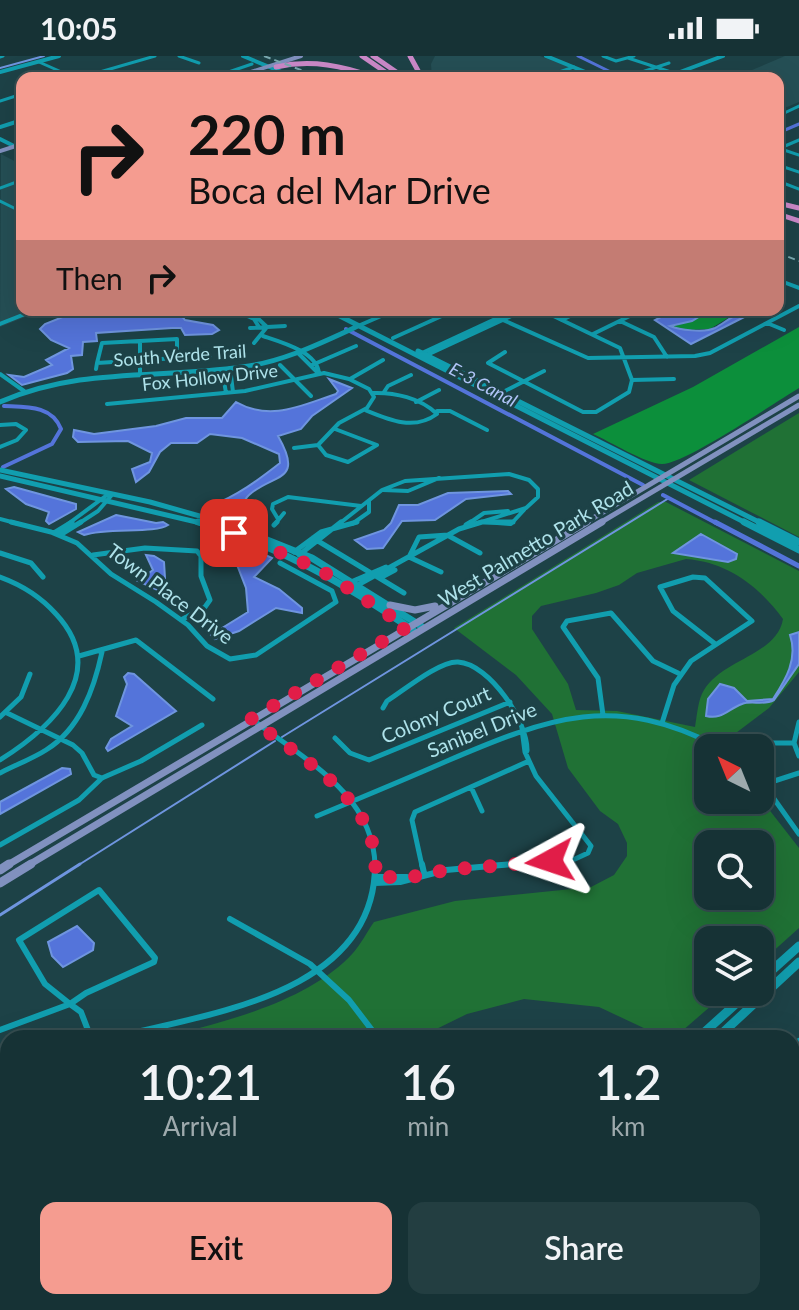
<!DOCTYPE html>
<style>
:root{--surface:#163235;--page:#233e41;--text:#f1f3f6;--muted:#9eaaad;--line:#354d50;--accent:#f59c90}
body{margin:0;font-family:Lato,sans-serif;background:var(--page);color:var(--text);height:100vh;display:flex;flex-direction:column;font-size:30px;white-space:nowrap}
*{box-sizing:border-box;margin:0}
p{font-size:26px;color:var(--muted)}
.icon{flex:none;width:44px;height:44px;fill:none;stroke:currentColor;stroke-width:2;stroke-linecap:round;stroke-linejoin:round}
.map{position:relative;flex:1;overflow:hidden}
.details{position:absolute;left:0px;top:974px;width:800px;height:280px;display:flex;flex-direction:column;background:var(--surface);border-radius:24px 24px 0 0;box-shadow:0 8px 32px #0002,0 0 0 2px var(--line)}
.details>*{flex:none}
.guide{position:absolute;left:16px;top:16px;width:768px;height:244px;border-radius:16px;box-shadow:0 8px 32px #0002,0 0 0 2px var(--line);background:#f59c90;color:#111;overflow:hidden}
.needle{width:52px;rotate:317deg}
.tools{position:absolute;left:694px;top:678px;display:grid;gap:16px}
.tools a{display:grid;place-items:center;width:80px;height:80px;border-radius:16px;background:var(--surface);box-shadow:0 8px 32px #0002,0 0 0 2px var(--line);font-size:40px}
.pin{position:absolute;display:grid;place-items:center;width:68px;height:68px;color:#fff;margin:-34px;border-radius:16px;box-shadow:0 4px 12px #0006}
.me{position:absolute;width:88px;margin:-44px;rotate:265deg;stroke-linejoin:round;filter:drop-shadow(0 0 6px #0008)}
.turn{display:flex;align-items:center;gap:28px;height:168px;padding:0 40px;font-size:36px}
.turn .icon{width:104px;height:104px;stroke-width:2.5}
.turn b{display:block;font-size:56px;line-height:68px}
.then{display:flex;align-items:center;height:76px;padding:0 40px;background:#0003;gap:16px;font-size:30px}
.eta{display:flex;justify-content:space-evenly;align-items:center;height:136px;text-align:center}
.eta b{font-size:48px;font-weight:600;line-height:56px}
.button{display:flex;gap:16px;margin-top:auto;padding:16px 40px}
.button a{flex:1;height:92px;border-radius:16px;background:var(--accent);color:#111;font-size:32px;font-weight:600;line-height:92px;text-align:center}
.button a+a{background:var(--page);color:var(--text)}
.status{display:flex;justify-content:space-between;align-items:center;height:56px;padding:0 40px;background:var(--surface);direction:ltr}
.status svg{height:22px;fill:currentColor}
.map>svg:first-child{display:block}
</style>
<div class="status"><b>10:05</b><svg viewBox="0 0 49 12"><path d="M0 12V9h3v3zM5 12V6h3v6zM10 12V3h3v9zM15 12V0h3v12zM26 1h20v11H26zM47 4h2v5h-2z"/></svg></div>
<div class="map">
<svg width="799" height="1254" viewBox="0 0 799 1254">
<rect width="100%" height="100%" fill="#1d4247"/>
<path fill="#254f55" d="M435,0H540L569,11L544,19L548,22H432L431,8Z
M785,0H799V46L787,51L778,49V22H733Z
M1,98L22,109V254H43L0,271Z"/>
<path fill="#207135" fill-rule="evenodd" d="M799,357V481L689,424Z
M658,446H666L799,515V616L769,652L716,692H708V744L760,742L799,792V872L760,907V884H708V936H727L674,982H665L599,951L524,943L467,958L418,982H186L184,976C239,962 313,941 353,897C361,888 367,876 374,866L455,845L591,831L614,819L627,800V787L618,768L600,755L568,712L552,658L516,619L454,572ZM686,503C727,506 759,530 783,563C777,599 723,603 704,634C698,643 697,660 695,671L617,655L576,654L568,628L532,573V560L541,550L596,537L619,529L637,517ZM708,788H760V840H708Z
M8,1146V1246H169L165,1254H0V1151Z"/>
<path fill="#0c8f3b" d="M710,254H741L710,273L682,274L669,270L692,264Z
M799,271V332C774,347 685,408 662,408C646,408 609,385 593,378L693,331Z"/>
<path fill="#5474da" stroke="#6f95df" stroke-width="2" d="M80,254H177L185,264L213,269L219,274L212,278L185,279L181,272H172L96,277L97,285L83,286L82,299L71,300L73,313L67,317L22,329L9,319L24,321L52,309L46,304L69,292L51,284L40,273L45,268Z
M674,254H710L692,265L670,270C679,274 705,277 715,272C728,265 737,254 758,254L691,288L655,264Z
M329,323L352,332L312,360L301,373L278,380C305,427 273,417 249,439C243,444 247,444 244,450C237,463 219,456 211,450C238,439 257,425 280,407L279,398L242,382L210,378L197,387H171L160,396L149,416L136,426L132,413L150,406L152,397L128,385L78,386L73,381L74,374L94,378L156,370L186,362H222L236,346C271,366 302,349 336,338L338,335Z
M14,431L76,448V453L49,468L46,465L49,456L26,448L6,433Z
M508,435L511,438L466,443L435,464L402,465L383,492L367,493L355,484L384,474L391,467L399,449H418L448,437Z
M116,459L156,467L163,466L168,469C155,478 107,471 84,479L78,476Z
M701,478L737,498L736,503L728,506L673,497Z
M241,487L272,502L254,521L279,533L302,552V557L276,552L239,575L215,583L211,579L248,556L246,532L234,501L235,489Z
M146,499L154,500L164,506L166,538L138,525L153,514Z
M799,576V608L774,644C763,650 752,644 742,648C728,653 722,664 706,660L708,643L720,628L734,632L747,645L773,643C786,623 798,603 790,579Z
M128,617L134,618L176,655L108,695L106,692L111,683L132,670L116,660L127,628L124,621Z
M62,712L70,713L71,718L0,758V746Z
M77,870L94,887L93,894L63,911L52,900L48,886Z"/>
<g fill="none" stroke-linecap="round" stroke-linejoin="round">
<path stroke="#6f95df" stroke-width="2" d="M0,12L44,0
M282,681L669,442
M77,810L275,685"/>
<path stroke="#6f95df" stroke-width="3" d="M0,859L80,808"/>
<path stroke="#5474da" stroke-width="3" d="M578,0L623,22
M778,77L799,68"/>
<path stroke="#5474da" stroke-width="4" d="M346,273L643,429
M3,411L52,388L61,373C52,349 26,351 4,350
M663,439L718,468"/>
<path stroke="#5474da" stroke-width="5" d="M715,466L799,510"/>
<path stroke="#5474da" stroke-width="6" d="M792,1096L797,1091
M641,1254L649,1246"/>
<path stroke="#119eaf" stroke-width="3" d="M179,0L199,7
M603,0L616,5L634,0
M0,1L3,0
M628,2L680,19
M39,6L75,22
M642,16L669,7
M544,21L574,11
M79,22L155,0
M211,22L252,8
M0,45L22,38
M778,60L799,50
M778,93L799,84
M781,93L799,99
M778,109L799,116
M778,125L799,133
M0,132L22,124
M0,145L22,156"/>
<path stroke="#119eaf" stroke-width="4" d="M778,224L799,232
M234,254L254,263L259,271
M249,254L267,271L254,287
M503,264L588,302L695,300L710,297L799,250
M562,264L582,254
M620,265L654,281L667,301
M767,267L784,274
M0,268L35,254
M358,270L395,254
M250,272L285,270
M593,278L642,254
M263,280C281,286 318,296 319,318
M393,282L455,254
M177,283V302L97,307L102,287Z
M140,285V318
M505,296L488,307L583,356H596L629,336L632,324L620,292L541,254
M422,297L515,254
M299,298L319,318
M427,299L524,254
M177,302L210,301
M280,309L311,340
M312,309L356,290
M230,312L233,336
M96,313L97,307
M222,313L226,337
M0,318L24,335
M350,323L383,304
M632,324L674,323
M384,336L388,330L411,319
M499,338L544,315
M416,346L439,334
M107,348L245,335L324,317L349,323L369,333L374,341L367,352L339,367L318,389
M365,354C389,364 414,375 437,358C421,342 394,336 372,337
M437,355H450L487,374
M0,369L16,368L26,374L17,384L0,391
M318,389L326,399L348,406L377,389L335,373
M294,392L318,389
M383,434L408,435L439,422
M0,463L19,468
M278,463L272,453L273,448L288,441L361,450
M484,466L510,468
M68,468L107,439
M78,468L98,455L111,440
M275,468L284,457
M339,468L382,434L405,425L509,418L529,424L538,433V441L526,452L475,468
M352,468L369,456V445
M468,468L484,457L508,455
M511,468L524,454"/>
<path stroke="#119eaf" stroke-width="5" d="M11,466L51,476L77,487L111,518L156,546L188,569L207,590L230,603L256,599L336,546L332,535L280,507
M484,466H513
M274,469L277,466
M466,469L471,466
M54,477L72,466
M60,479L81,466
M449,480L480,497
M313,482L404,537
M294,496L321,476L357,466
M0,497L31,507L43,521
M93,499L145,492L197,495L201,500V520L210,544L205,551L181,564
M299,499L341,466
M410,499L419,481L448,479
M409,501L441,516
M0,521C22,529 41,541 56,558C111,617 51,672 0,704
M380,522L395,514
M351,526L386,511
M356,530L459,473L482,466
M79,600L136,584L213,643
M383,652L387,645C403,635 439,605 458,606C490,608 528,666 527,695
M5,656L73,689L82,697L94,719L102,722
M603,659L598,622L563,571L567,565L611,557L653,605L678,617
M0,661L21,641L30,618
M252,663C302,702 374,738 375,810
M799,666L794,687L799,700
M662,667L674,629L691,605L752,565L705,522L693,521L660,531L673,555L714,587
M335,682L350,697L369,704L510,646
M773,687H794
M0,717C15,709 32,703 46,694C80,673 94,633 102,596
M760,723L799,778
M765,728L799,717
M471,731L482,755
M317,760C360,742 404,724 447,705C550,661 615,636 721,692
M0,789L79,744L102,722L141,705L202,669
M422,810L412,764L415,756L529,705
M489,810L575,803L588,797L591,790L536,720L525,696L522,673"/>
<path stroke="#119eaf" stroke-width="6" d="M422,808L424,817
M375,821H407
M375,827L400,826L446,814L512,808
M99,834L155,902L154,906L86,937L70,948L45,928L19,884Z
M230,863L310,908L349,944L378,982
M70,948L81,956L91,982
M0,974L70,948
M111,982C206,958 376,939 375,808
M792,991L799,985
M792,1020L799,1013
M0,1023L8,1020
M0,1050L8,1043
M0,1057L8,1067
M0,1073L8,1068
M520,1246L528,1254
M215,1254L219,1246
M238,1254L241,1246
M360,1254L368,1246
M552,1254L560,1246
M720,1254L727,1246"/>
<path stroke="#119eaf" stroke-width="4" d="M243,0L296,22
M546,0L600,22
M0,16L59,0
M664,22L723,0
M0,71L22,64
M0,83L22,94"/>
<path stroke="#119eaf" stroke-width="5" d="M328,254L748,468
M418,295L763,468
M0,346C81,311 157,323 242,311C283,306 321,287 358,270
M0,414L150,446L228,468
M0,420L205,468"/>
<path stroke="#119eaf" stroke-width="7" d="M198,466C278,489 345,528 413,574
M222,466L312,502L421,570
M744,466L799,494
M759,466L799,486"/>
<path stroke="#119eaf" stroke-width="9" d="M760,925L799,890
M698,982L749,936
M717,982L799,906
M792,1073L799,1079
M405,1254L414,1246
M426,1254L434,1246"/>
<path stroke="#8191bf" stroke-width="4" d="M232,22L301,0
M0,95L22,88"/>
<path stroke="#8191bf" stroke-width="5" d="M583,468L799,340
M598,468L799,349"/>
<path stroke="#8191bf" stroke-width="7" d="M390,549L415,554L435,550
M6,810L587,466
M27,810L602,466"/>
<path stroke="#8191bf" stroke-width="9" d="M0,814L9,808
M0,827L31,808"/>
<path stroke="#cc89c9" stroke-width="5" d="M362,0L394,22
M373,0L405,22
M410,0L422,22
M276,11C312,3 343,10 377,22
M778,147L799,152
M778,158L799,165"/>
<path stroke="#7aa9b0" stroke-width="2" stroke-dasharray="7 4" stroke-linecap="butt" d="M264,0L322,22
M778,197L799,205"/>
</g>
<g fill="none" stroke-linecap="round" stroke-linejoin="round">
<path stroke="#e11d48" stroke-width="14" stroke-dasharray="0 25.2" d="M234,477L319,513L407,571L251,663C303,705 382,744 375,821H412L446,814L550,805"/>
</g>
<g text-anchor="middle" stroke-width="6" stroke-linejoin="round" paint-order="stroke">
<g font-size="18" fill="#aee2ea" stroke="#1d4247">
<text transform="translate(180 300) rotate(-4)" y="6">South Verde Trail</text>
<text transform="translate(210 322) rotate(-6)" y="6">Fox Hollow Drive</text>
</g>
<g font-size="18" font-style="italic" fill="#b0c4f7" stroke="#1d4247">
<text transform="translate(483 329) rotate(28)" y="6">E-3 Canal</text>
</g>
<g font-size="20" fill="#aee2ea" stroke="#1d4247">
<text transform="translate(536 488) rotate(-31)" y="7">West Palmetto Park Road</text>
<text transform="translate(170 538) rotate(37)" y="7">Town Place Drive</text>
<text transform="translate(436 659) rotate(-23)" y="7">Colony Court</text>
<text transform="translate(482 674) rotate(-22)" y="7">Sanibel Drive</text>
</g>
</g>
</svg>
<div class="tools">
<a><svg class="needle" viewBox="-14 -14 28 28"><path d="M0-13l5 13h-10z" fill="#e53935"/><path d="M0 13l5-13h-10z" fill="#9eaaad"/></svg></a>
<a><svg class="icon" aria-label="search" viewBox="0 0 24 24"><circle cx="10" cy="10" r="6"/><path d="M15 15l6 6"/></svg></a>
<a><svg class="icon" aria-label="layers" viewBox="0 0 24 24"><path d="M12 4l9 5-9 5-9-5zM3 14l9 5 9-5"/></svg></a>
</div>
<div class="pin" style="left:234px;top:477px;background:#d93025"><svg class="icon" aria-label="arrive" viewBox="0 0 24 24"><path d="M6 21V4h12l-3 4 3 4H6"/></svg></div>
<svg class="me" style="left:550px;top:805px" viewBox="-20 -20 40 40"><path d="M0-17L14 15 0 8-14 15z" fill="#e11d48" stroke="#fff" stroke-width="4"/></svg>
<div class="guide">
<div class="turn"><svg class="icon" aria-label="right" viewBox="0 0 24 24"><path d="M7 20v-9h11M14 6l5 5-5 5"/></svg><div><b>220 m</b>Boca del Mar Drive</div></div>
<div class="then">Then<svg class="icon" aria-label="right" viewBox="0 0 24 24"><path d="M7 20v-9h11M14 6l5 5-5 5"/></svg></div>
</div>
<section class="details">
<div class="eta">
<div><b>10:21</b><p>Arrival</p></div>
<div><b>16</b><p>min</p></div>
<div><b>1.2</b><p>km</p></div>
</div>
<div class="button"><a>Exit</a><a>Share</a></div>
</section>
</div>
